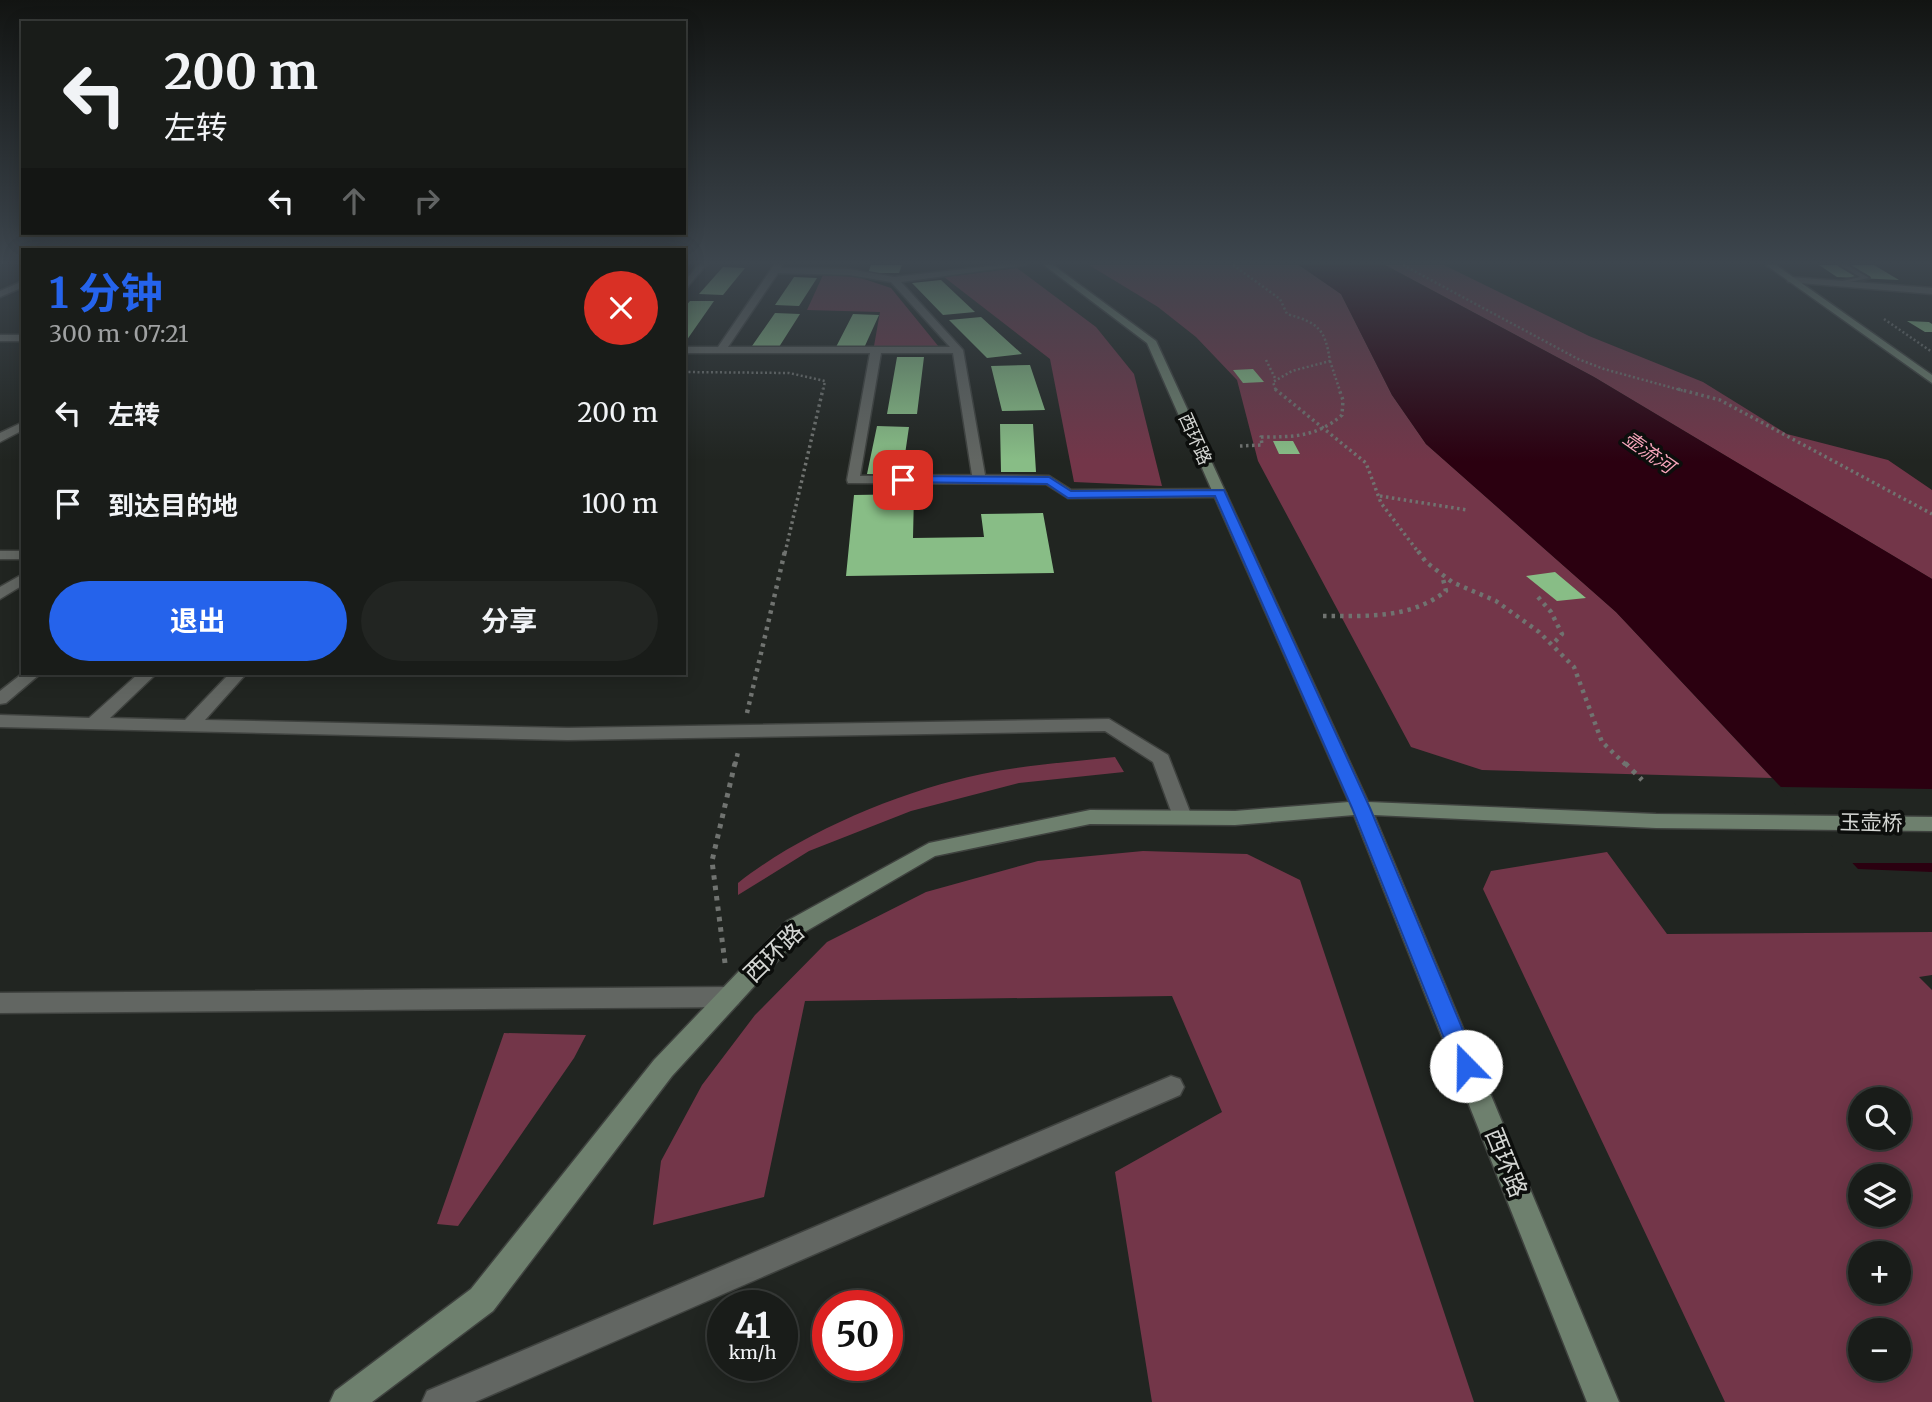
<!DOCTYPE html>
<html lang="zh">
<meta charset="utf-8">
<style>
:root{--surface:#191c19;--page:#222522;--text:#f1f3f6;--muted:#9fa1a2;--line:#373a38;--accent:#2563eb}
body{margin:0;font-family:Merriweather,"Noto Sans SC",serif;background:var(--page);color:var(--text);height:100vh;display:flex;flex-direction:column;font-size:26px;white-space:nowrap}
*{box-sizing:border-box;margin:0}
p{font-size:23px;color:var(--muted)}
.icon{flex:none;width:38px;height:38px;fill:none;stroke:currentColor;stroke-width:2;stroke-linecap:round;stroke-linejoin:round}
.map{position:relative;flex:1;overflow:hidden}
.drawer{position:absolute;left:21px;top:248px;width:665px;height:427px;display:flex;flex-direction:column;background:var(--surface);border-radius:0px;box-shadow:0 4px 18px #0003,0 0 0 2px var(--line)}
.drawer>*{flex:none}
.guide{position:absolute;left:21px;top:21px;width:665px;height:214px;border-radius:0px;box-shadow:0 4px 18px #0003,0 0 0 2px var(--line);background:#191c19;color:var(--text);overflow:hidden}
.controls{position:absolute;left:1848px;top:1087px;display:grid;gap:14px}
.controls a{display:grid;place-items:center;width:63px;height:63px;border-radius:50%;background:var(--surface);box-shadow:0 4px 18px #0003,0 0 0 2px var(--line);font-size:35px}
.speed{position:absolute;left:707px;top:1290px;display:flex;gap:14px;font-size:35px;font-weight:700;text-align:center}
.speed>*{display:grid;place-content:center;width:91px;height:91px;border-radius:50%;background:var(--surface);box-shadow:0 4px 18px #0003,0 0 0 2px var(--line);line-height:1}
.speed small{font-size:18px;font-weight:400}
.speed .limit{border:10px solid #d22;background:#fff;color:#111}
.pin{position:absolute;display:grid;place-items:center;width:60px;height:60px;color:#fff;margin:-30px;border-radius:14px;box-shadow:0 4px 10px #0006}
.me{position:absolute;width:77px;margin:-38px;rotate:338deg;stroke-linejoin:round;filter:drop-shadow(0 0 5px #0008)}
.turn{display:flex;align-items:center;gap:24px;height:147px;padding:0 28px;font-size:32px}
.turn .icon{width:91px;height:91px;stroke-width:2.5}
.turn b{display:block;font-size:49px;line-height:60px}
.lanes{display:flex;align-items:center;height:66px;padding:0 28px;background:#0003;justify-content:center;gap:35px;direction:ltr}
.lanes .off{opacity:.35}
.round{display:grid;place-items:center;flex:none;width:74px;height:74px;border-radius:37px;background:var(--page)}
.overview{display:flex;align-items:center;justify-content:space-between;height:119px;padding:0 28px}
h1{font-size:42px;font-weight:700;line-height:52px;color:var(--accent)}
.primary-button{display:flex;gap:14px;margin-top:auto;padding:14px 28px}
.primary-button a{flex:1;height:80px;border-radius:42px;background:var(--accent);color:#fff;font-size:28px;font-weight:700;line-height:80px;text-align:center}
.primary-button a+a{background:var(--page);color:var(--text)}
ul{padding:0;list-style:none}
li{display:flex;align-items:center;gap:21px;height:91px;padding:0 28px}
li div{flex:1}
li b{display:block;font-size:26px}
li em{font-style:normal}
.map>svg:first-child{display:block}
</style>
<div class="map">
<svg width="1932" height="1402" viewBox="0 0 1932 1402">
<rect width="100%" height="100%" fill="#212521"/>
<path fill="#733649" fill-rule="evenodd" d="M1089,265H1299L1341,294L1392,395L1426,444L1616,612L1772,778L1482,770L1411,747L1258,461L1237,380L1196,337L1158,307Z
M1385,265H1444L1589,336L1703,382L1787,434L1888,460L1932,490V579L1594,377Z
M1017,268L1096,327L1134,374L1162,486L1074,482L1050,359L944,277Z
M823,275L858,277L891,288L939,347L874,346L880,312L807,310Z
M1115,757L1124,772L1019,783L911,811L809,851L738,895V883C802,832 901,791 982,774C1025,765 1071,762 1115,757Z
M1143,851L1247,854L1300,880L1474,1402H1152L1115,1172L1222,1112L1172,996L805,1001L764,1197L653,1225L661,1161L702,1085L755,1015L827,942L926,892L1038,861Z
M1607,852L1667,934L1932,932V975L1919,977L1932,990V1402H1725L1483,889L1491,871ZM1860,1099H1899V1138H1860ZM1860,1176H1899V1214H1860ZM1860,1253H1899V1292H1860ZM1899,1330V1368H1860V1330Z
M504,1033L586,1035L574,1058L458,1226L437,1224Z"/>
<path fill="#2b0010" d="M1299,265H1385L1594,377L1932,579V872L1858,869L1616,612L1426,444L1392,395L1341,294Z"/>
<path fill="#212521" d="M1780,787L1932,789V863H1847Z"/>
<path fill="#88bd86" d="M871,265H902L899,273H868Z
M1819,265H1874L1899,280L1837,277Z
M723,267L745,268L723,295L699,294Z
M794,277L817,278L799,306L775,305Z
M941,280L975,312L943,315L912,283Z
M690,301H714L684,344V308Z
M775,313L800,314L779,347L752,346Z
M853,314L879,315L864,348L836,347Z
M981,317L1022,354L987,358L949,320Z
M1907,321L1929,322L1932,324V332H1925Z
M897,357H924L917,414H887Z
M1030,365L1045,410L1002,411L991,366Z
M1253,369L1264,382L1243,383L1233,370Z
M1000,424H1033L1036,472H1001Z
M877,426L909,427L902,475L867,474Z
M1273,441H1293L1300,454H1279Z
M914,494L913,538L984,537L981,514L1043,513L1054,573L846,576L854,495Z
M1555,572L1586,598L1557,601L1526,576Z"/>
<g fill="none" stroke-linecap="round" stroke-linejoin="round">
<defs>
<path id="lane" d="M1840,265H1847L1869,278L1834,285V283L1860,277Z"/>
<path id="street" d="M698,265H706L684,291V282Z
M774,265H782L781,268L849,269L894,277L1000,265H1026L901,282L963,350L985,475L1049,476L1071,490L1219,489L1226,493L1219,497L1068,498L1046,484L848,483L847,480L870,353H684V347H718ZM778,273L849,275L891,282L950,347H728ZM881,353H953L972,475L860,476Z
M1791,277L1932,288V294L1788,282L1787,280Z
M23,281V287L0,297V291Z
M0,335H23V341H0Z
M23,422V430L0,442V433Z
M0,551H23V559H0Z
M23,574V585L0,599V587Z
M23,673L40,674L6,703L0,704V691Z
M138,674H156L110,718L185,720L229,674H246L205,720L568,728L1109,719L1168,755L1192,817L1189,822H1175L1153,762L1105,731L568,740L0,727V715L89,718Z
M730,987L738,990L742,997L738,1004L730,1007L0,1013V993Z
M1171,1076L1180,1079L1184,1087L1180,1095L475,1402H422L427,1391Z"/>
<path id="secondary" d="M1044,265H1053L1156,341L1368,802L1656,814L1932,817V831L1656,828L1374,815L1619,1402H1587L1354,815L1235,825L1090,824L935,856L803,933L672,1076L493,1311L372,1402H330L335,1391L471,1289L654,1060L787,921L929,843L1090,810L1235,811L1349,802L1147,343Z
M1766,265H1776L1932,375V383Z"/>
</defs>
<use href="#lane" stroke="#3f423f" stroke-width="4"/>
<use href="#street" stroke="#3f423f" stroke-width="3"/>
<use href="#secondary" stroke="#3f423f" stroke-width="3"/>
<path stroke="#707370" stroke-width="2.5" stroke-dasharray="2 2.5" stroke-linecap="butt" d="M1233,265L1280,299L1287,314C1318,323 1325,328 1330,361L1292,371L1273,382L1276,391
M1403,265L1578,359L1604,369L1684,391
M1884,319L1932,352
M1266,360L1276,380
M1330,361L1340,391
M684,372L789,373L825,381L823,391"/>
<path stroke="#707370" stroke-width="3.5" stroke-dasharray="2.5 3.5" stroke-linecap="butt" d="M1275,389L1366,463L1381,503L1419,553
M1678,389L1720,400L1932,514
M1240,446L1262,445L1261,437C1293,437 1317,437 1342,415L1343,400L1339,389
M1380,496L1467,510
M785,553L823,389"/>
<path stroke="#707370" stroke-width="4.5" stroke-dasharray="3.5 5" stroke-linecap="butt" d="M1418,551L1426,562L1452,582L1496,601L1539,632L1574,667L1602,742L1626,765
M1538,597L1551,612L1562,634L1552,645
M1323,616C1367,616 1410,619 1446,591L1442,575
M747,713L785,551
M735,765L738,752"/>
<path stroke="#707370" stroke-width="5" stroke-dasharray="4.5 6" stroke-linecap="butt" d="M1625,763L1642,780
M725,963L712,861L735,763"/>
<use href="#lane" fill="#626662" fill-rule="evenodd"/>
<use href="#street" fill="#626662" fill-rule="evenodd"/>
<use href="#secondary" fill="#6e806e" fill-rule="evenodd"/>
</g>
<linearGradient id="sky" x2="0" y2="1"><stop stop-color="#121412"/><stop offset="0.57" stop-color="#3d464e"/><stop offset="1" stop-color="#3d464e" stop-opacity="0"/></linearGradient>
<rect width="1932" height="461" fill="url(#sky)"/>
<path fill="#2563eb" stroke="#184099" stroke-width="2" d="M903,476L1049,477L1071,491L1224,490L1370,808L1478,1066L1475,1073L1466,1076L1458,1073L1455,1066L1352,808L1215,496L1068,498L1047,484L899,482V477Z"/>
<g text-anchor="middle" stroke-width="7" stroke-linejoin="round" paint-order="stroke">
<g font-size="18" fill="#d4d6d3" stroke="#0c0e0c">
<text transform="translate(1195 439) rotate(66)" y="6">西环路</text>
</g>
<g font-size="19" font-style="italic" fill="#f8a6bc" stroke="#0c0e0c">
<text transform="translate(1649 452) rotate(35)" y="7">壶流河</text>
</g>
<g font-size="21" fill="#d4d6d3" stroke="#0c0e0c">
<text transform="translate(1871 823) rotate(1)" y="7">玉壶桥</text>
</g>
<g font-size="24" fill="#d4d6d3" stroke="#0c0e0c">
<text transform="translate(774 953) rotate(-44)" y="8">西环路</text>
<text transform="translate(1506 1163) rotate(68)" y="8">西环路</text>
</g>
</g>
</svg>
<div class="controls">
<a><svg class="icon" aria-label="search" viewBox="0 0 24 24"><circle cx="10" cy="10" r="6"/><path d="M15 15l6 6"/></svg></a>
<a><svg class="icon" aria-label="layers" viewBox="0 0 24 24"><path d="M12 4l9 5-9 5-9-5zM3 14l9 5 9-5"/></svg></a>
<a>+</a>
<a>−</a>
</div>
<div class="speed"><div>41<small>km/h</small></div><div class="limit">50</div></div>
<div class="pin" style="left:903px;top:480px;background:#d93025"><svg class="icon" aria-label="arrive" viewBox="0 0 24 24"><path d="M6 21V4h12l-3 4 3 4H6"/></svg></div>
<svg class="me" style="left:1466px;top:1066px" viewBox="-20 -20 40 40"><circle r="19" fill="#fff"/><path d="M0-13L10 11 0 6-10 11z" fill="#2563eb"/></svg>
<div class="guide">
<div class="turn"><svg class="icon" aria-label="left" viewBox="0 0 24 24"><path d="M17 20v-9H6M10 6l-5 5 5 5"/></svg><div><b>200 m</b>左转</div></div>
<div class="lanes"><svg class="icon" aria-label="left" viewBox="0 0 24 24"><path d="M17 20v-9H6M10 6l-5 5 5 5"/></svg><svg class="icon off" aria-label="ahead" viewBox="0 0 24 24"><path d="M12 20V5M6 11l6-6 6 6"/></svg><svg class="icon off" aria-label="right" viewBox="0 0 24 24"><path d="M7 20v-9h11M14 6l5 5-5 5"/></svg></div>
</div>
<section class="drawer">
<div class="overview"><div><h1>1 分钟</h1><p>300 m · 07:21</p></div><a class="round" style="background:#d93025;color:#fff"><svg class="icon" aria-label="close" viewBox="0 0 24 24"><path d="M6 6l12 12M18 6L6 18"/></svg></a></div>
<ul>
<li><svg class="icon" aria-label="left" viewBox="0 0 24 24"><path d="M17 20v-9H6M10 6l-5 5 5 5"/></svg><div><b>左转</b></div><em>200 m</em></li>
<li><svg class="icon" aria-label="arrive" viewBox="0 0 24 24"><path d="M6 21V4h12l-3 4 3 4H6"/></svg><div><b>到达目的地</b></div><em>100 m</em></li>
</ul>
<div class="primary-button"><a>退出</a><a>分享</a></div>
</section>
</div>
